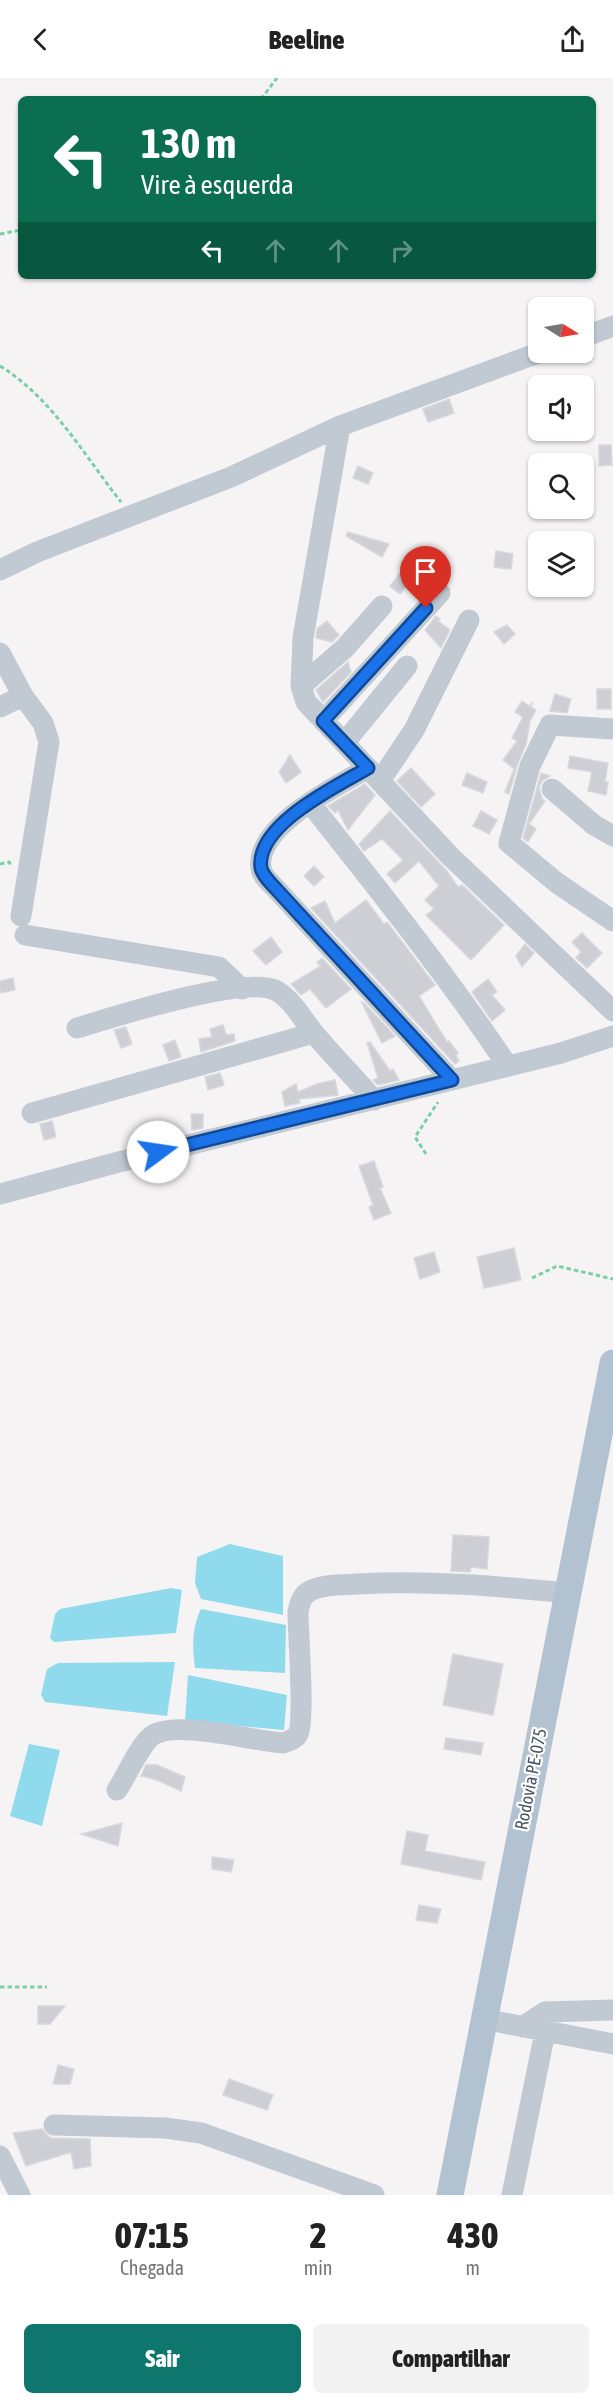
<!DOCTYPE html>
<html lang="pt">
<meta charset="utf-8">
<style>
:root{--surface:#fff;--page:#f2f2f2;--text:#222;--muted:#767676;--accent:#0f766e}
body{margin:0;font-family:"Asap Condensed",sans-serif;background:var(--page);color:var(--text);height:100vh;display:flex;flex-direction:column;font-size:22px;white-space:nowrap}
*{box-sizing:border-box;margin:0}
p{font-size:20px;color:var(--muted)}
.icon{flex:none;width:33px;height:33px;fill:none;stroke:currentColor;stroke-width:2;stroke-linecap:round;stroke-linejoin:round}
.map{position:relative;height:2117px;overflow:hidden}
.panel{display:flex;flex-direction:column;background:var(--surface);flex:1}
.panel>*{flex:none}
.top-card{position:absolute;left:18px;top:18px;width:578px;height:183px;border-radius:9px;box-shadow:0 2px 4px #0004;background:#0b6e4f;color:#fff;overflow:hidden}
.needle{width:39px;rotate:101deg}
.buttons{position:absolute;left:528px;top:219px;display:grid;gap:12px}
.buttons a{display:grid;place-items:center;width:66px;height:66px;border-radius:9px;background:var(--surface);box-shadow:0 2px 4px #0004;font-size:30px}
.pin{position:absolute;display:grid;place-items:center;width:51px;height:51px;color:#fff;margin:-62px -26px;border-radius:50% 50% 50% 0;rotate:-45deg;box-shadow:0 0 6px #0007}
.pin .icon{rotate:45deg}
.me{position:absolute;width:66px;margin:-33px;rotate:76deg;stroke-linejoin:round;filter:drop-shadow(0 0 4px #0008)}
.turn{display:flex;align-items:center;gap:21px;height:126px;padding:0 24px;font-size:27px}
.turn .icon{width:78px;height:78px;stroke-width:2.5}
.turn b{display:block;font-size:42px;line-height:51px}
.lanes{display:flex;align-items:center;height:57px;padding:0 24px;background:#0003;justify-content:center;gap:30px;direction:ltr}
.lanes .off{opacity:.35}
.eta{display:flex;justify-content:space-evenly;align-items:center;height:102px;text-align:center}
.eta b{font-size:36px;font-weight:800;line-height:42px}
.action{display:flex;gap:12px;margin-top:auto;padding:12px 24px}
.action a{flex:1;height:69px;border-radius:9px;background:var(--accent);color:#fff;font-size:24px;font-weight:800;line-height:69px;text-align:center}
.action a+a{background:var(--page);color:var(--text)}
header{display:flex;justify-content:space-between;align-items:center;height:78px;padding:0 24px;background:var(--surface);font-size:27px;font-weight:800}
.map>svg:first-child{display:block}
</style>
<header><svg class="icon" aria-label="back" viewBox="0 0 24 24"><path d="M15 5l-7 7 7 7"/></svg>Beeline<svg class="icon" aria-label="share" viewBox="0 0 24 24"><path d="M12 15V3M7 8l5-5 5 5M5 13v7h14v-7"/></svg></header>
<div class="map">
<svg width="613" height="2117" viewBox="0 0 613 2117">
<rect width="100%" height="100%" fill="#f5f3f3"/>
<path fill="#90daee" d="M230,1466L283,1478V1537L201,1521L195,1505L197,1479Z
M171,1510L182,1512L176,1555L54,1564L50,1560L55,1536L60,1531Z
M201,1531L286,1547L285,1595L195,1590C192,1570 192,1549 201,1531Z
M175,1584L167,1638L45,1624L41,1617L47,1591L58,1585Z
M188,1597L287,1617L284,1652L185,1643Z
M29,1666L60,1672L42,1748L10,1738Z"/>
<path fill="#cdcfd5" stroke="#d7d9de" stroke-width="1.5" d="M449,321L454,335L428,344L423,331Z
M599,367H611L612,387L599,388Z
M358,388L373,395L368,406L353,400Z
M348,454L389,466L382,479L346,458Z
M496,473L513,476L511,491L494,489Z
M412,479L416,481L406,504L408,506L400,516L390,508Z
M436,538L440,541L438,543L450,552L441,570L425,552Z
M327,543L339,557L332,564L316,560L317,551Z
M507,547L515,556L504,566L494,554Z
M348,584L351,594L323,624L316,612Z
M597,611H611V631H597Z
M555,616L571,621L567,635L550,633Z
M522,623L529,628L532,625L531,629L536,632L530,643L526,666L518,685L509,716L505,714L514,691L503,682L517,663L512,660L523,639L515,634Z
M290,677L301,694L286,705L279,694Z
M570,678L608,685L605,704H608L606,717L588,713L592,694L568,690Z
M411,690L435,716L421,729L397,703Z
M467,695L487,704L483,715L462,707Z
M541,695L550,698L543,702L539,709L542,721L545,723L529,746L536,751L528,764L523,760Z
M365,706L375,717L348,752L338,732L335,735L328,728Z
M390,733L447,793L458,809L462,807L504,847L471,882L426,837L434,831L425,822L439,808L419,783L395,805L387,796L403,782L382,761L364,773L359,766Z
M481,733L497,742L489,756L473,748Z
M314,788L324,799L314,808L304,798Z
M366,822L384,846L387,844L435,907L419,918L447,964L449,963L458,975L456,977L459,983L455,986L311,830L325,823L335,845Z
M582,855L602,875L587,890L576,880L581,874L572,864Z
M271,859L282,874L266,887L253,873Z
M525,866L534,875L522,889L516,878Z
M322,880L351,911L326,930L310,911L301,917L291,906L321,888L317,884Z
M13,900L15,912L0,915V903Z
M488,901L497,914L492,917L505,932L492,943L472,914Z
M361,923L365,926L395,958L382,965Z
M223,947L226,957L234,956L235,963L201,974L199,961L212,959L210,951Z
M126,949L132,966L121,970L114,952Z
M175,962L181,979L169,983L163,967Z
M370,964L390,993L393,991L399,1002L378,1007L373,1002L378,1000L367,965Z
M220,995L224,1007L208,1012L205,999Z
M335,1002L338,1017L299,1021L300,1025L285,1028L282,1014L296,1006L298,1014L317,1006Z
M191,1036H203V1050L192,1052Z
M52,1043L56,1059L44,1062L40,1046Z
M374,1083L383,1109L380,1110L391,1135L374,1142L369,1129L373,1127L359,1088Z
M514,1170L521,1202L484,1210L477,1179Z
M434,1174L440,1194L420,1201L414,1180Z
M453,1457L489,1459L487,1491L471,1489L470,1494L451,1493Z
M453,1576L503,1586L493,1637L443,1627Z
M446,1660L483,1665L481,1677L444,1671Z
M146,1687H157L185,1699L181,1713L157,1702L141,1698Z
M122,1745L118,1768L81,1756Z
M407,1753L428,1757L425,1773L485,1784L481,1802L401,1786Z
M212,1779L234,1782L231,1794L212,1791Z
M419,1827L441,1831L437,1845L416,1842Z
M38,1928H65L50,1946H38Z
M58,1987L74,1991L70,2006H53Z
M229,2001L273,2017L267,2032L223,2017Z
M42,2051L50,2060L90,2061L91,2088L74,2091L71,2074L26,2088L13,2055Z"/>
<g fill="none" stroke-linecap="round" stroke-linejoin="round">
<path stroke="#7ad0a6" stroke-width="3" stroke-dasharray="4.5 3" stroke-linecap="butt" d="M261,21L277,0
M0,156L21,152
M0,288C52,320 84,377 121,424
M0,786L9,784L11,787
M426,1076L415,1059L438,1024
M532,1200L557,1188L613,1201
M0,1909H47"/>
<path stroke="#c1cad2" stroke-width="21" d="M584,259L613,248
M340,348L303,560L301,608L306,624L449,777L613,933
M0,492L37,474L231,399L340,348L541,274
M0,575L23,618L43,645L49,664L21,838
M301,608L345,570L382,528
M0,629L23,618
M323,643L440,515
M613,651L550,647L530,688L509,765L557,805L613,843
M345,664L407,588
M368,690C337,708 255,748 261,790C262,799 272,806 277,812L452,1002
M380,703L414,652L469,542
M552,711L594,747L613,758
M310,725C378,811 446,896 507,987
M25,857L219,889L242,911
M77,950C113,939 247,896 277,913C292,922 302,940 313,954C332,977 354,999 374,1022
M32,1035L314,955
M0,1116L115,1085L561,975L613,958
M117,1712C126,1699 140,1666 153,1657C177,1642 252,1663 283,1665C288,1663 295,1662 298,1656C305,1642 298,1556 298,1534C300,1524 302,1516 312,1512C325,1506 343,1507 357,1506C428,1502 498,1508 568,1515
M483,1941L613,1966
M522,1949L545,1934L613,1932
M54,2047L165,2050L201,2055L374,2117
M0,2078L20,2117
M512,2117L545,1954"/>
<path stroke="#b3c2d1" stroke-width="27" d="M450,2117L613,1285"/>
</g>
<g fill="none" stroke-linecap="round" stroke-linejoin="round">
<defs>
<path id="route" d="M158,1074L452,1002L277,812C272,806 263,799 261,790C255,747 337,708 368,690L323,643L426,530"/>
</defs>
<use href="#route" stroke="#114b97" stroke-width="15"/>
<use href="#route" stroke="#1a73e8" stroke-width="10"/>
</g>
<g text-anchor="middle" stroke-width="4.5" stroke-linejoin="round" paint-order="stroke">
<g font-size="18" fill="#4a5661" stroke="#fff">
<text transform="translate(531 1701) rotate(-79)" y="6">Rodovia PE-075</text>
</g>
</g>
</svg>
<div class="buttons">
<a><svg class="needle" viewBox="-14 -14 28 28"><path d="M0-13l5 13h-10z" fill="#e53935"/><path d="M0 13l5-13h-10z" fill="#767676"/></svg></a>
<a><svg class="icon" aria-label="sound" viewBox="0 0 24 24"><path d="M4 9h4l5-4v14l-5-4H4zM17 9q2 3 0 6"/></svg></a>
<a><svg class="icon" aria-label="search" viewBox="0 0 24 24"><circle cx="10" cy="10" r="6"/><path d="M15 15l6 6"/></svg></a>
<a><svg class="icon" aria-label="layers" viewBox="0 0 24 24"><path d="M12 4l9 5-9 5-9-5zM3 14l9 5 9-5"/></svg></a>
</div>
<div class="pin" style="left:426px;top:530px;background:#d93025"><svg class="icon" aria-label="arrive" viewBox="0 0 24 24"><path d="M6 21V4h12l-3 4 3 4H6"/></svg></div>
<svg class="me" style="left:158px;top:1074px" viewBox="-20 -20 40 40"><circle r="19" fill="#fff"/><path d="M0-13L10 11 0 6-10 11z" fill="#1a73e8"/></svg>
<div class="top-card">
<div class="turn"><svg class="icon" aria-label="left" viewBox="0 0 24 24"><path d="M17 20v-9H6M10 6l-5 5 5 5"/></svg><div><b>130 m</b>Vire à esquerda</div></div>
<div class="lanes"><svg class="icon" aria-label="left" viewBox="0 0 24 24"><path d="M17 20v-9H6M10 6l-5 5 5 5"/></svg><svg class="icon off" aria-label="ahead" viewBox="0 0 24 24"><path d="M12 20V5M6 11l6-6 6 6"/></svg><svg class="icon off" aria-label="ahead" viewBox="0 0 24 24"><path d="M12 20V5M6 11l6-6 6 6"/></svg><svg class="icon off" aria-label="right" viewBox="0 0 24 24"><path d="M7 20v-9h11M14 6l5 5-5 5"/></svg></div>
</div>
</div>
<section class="panel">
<div class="eta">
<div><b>07:15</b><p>Chegada</p></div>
<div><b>2</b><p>min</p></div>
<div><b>430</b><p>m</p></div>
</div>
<div class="action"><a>Sair</a><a>Compartilhar</a></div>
</section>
